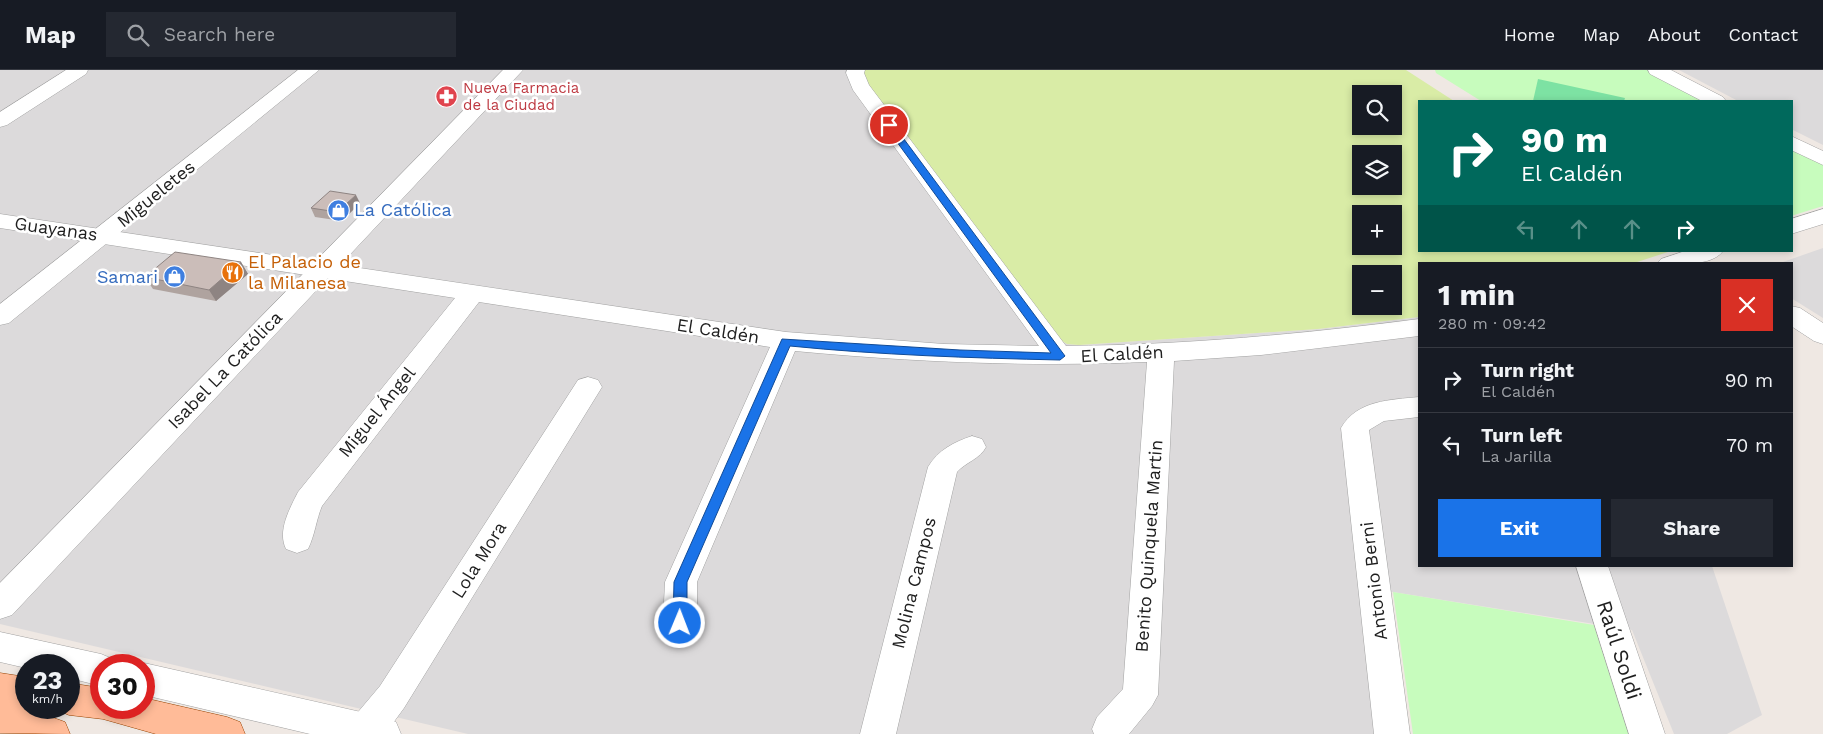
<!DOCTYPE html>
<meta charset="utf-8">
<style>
:root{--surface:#171b24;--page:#242831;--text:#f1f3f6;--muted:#9ea1a6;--line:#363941;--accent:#1a73e8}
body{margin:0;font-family:"Work Sans",sans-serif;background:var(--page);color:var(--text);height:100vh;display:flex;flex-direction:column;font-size:19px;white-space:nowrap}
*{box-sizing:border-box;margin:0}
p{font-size:16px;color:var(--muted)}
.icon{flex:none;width:28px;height:28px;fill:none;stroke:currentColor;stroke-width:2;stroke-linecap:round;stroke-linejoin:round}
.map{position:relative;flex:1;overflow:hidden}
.details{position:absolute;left:1418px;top:192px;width:375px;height:305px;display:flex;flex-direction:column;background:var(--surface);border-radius:0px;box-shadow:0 2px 8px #0003}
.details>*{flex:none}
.banner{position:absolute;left:1418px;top:30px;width:375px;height:152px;border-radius:0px;box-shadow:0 2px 8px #0003;background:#00695c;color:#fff;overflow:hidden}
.buttons{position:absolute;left:1352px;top:15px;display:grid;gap:10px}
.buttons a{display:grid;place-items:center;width:50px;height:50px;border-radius:0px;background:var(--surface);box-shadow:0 2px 8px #0003;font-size:25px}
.speed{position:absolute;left:15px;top:584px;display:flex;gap:10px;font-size:25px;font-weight:700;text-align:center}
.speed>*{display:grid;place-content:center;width:65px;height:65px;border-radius:50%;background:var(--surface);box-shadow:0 2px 8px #0003;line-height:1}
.speed small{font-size:12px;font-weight:400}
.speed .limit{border:8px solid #d22;background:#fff;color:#111}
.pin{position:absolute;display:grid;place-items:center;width:42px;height:42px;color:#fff;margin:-21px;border:2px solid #fff;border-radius:50%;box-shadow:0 1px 5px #0007}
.me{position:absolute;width:55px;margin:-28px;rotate:1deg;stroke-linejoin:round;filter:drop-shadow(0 0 4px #0008)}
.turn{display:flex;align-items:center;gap:18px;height:105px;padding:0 20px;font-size:22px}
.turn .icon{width:65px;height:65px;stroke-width:2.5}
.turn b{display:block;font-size:35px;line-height:42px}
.lanes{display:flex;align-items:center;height:48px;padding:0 20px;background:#0003;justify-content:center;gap:25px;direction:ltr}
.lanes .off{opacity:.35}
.round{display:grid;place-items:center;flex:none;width:52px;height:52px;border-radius:0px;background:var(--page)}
.summary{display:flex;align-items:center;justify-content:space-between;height:85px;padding:0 20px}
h1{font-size:30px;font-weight:700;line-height:38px}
.action{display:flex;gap:10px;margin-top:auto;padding:10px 20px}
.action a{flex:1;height:58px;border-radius:0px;background:var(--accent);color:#fff;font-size:20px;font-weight:700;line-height:58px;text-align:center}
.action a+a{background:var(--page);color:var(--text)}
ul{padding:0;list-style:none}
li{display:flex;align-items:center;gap:15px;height:65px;padding:0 20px;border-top:1px solid var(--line)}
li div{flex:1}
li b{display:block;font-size:19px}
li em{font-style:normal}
header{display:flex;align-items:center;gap:30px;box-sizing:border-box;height:70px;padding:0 25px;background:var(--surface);border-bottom:1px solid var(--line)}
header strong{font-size:24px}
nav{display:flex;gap:28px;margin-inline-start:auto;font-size:18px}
.search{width:350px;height:45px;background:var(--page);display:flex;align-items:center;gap:12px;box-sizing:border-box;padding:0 18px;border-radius:0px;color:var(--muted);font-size:19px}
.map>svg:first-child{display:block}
</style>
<header>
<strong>Map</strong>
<div class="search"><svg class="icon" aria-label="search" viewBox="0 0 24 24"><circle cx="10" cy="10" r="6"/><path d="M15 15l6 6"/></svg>Search here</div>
<nav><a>Home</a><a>Map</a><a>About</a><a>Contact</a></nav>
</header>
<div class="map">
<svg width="1823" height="664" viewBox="0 0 1823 664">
<rect width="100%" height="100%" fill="#efe8e3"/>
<path fill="#dcdadb" d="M0,0H863L1059,269L1068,274L1079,275L1318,259L1419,247V496H1712L1762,645L1727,664H1674L1632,560L1368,518L1384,664H468L0,554Z
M1679,0H1823V75L1791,59V31H1738Z
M1823,178V248L1791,228V194H1777Z"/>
<path fill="#d9eca6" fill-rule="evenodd" d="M863,0H1406L1454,31H1419V181H1671L1631,194H1419V247L1318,259L1079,275L1067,274L1059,269L864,11ZM1361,24H1394V56H1361ZM1361,84H1394V116H1361ZM1361,144H1394V176H1361ZM1361,204H1394V236H1361Z"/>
<path fill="#c7fcbd" d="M1435,0H1650L1708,31H1481L1436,3Z
M1791,76L1823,93V136L1791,146Z
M1393,522L1594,555L1629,664H1413Z"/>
<path fill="#7de2a3" d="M1538,9L1625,28L1624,31H1533Z"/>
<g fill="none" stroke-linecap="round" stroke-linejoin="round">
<defs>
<path id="minor" d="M66,0H88L86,4L7,55L0,57V42Z
M847,0H865L864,3L869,15L1066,276C1185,275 1302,264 1419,249V266L1261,285L1174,291L1158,625L1152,636L1129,664H1094L1092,659L1097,647L1123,619L1147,292C1029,297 912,292 795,281L697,512V553L692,563L680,567L668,563L663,553L665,512L770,277L479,232L322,436C316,450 315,465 308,479L297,483L286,479C277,461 290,438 298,422L455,228L0,158V144L786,262L944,274L1039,276L853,20L846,3Z
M1648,0H1671L1723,27L1726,31H1702L1650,4Z
M1791,66L1823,81V95L1791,80Z
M1823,139V154L1791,164V149Z
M1685,181H1723C1712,197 1675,194 1657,194L1661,189Z
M1791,236L1800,238L1823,253V274L1814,271L1791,256Z
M588,307L598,310L602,317L404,638L385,664H350L348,660L353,648L380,616L578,310Z
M1419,327V347L1384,351L1369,360L1410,664H1374L1341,358C1357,330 1390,330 1419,327Z
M972,366L982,369L986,377C980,389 966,392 957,402L896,664H860L928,397C938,380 954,372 972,366Z
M1576,496H1608L1665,664H1629Z"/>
<path id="tertiary" d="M298,0H319L9,253L0,255V234Z
M503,0H523L12,545L0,549V513Z
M0,562L101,584L113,589L116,595H101V616L69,608V595H26V598L0,592Z
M144,593L383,647L396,652L401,664H310L144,625V595H139Z"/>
<path id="primary" d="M0,603L26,607V638L65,652L70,664L0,663Z
M69,613L101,618V638H144V628L227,647L240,652L245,664H156L103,649L69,645L57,640L55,638H69Z"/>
</defs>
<use href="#minor" stroke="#a2a2a2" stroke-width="1"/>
<use href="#tertiary" stroke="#a2a2a2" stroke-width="1"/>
<use href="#primary" stroke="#974200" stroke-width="1"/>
<use href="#minor" fill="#fff" fill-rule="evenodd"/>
<use href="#tertiary" fill="#fff" fill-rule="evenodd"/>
<use href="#primary" fill="#ffbb98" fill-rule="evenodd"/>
</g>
<path fill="#afa39f" d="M360,133L342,151L315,147L311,138Z
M241,192L248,204L216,231L153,219L145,207Z"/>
<path fill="#8e8482" d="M356,125L360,133L342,151L337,142Z
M241,192L248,204L216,231L209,220Z"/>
<path fill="#cbbdb9" stroke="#8e8482" d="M330,121L356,125L337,142L311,138Z
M175,182L241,192L209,220L145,207Z"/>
<path fill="#1a73e8" stroke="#114b97" d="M886,53H892L1065,286L1060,290C970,288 880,285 790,276L687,512V553L685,557L680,559L676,557L673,553L674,512L782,269L960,280L1051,283L886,57Z"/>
<defs>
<symbol id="pharmacy-disc" viewBox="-11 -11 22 22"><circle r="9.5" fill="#e0444e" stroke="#fff"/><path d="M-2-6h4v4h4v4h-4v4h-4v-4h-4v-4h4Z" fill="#fff"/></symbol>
<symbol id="shop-disc" viewBox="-11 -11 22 22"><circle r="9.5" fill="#3f7fe0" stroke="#fff"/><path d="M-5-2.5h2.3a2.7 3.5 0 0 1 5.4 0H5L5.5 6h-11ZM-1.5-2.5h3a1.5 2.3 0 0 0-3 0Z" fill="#fff"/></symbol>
<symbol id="restaurant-disc" viewBox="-11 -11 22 22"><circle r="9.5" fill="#e8710a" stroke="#fff"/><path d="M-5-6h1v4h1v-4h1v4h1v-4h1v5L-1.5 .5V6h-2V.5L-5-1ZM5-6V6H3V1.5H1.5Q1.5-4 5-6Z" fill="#fff"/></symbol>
</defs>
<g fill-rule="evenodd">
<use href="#pharmacy-disc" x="434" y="14" width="25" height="25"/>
<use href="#shop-disc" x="326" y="128" width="25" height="25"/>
<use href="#restaurant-disc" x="220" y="190" width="25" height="25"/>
<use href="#shop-disc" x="162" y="194" width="25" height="25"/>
</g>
<g text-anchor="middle" stroke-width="5" stroke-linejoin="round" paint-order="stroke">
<g font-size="15" fill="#be3a42" stroke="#fff" text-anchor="start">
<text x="463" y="23">Nueva Farmacia<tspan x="463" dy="17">de la Ciudad</tspan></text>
</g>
<g font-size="18" fill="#1e1e1e" stroke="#fff">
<text transform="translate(156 124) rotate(-39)" y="6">Migueletes</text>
<text transform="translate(56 159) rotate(8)" y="6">Guayanas</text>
<text transform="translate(718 261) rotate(9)" y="6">El Caldén</text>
<text transform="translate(1122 284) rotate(-3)" y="6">El Caldén</text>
<text transform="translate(225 300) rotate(-46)" y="6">Isabel La Católica</text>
<text transform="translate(377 342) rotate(-51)" y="6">Miguel Ángel</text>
<text transform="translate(1149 476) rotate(-86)" y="6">Benito Quinquela Martin</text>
<text transform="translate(479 490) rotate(-58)" y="6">Lola Mora</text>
<text transform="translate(1374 511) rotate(-97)" y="6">Antonio Berni</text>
<text transform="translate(914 513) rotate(-76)" y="6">Molina Campos</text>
</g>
<g font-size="18" fill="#366cbe" stroke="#fff" text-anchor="start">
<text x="354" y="146">La Católica</text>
<text x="158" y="213" text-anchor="end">Samari</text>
</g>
<g font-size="18" fill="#c56008" stroke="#fff" text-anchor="start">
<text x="248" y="198">El Palacio de<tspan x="248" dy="21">la Milanesa</tspan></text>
</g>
<g font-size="21" fill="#1e1e1e" stroke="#fff">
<text transform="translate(1619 580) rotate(72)" y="7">Raúl Soldi</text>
</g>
</g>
</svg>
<div class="buttons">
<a><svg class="icon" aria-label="search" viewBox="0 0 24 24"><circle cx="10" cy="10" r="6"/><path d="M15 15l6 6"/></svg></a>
<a><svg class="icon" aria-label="layers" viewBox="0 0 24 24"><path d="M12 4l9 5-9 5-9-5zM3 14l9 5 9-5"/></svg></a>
<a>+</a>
<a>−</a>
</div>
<div class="speed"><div>23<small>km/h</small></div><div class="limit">30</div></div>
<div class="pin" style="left:889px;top:55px;background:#d93025"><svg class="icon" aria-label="arrive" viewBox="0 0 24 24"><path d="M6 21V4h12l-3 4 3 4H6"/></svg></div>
<svg class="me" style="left:680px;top:553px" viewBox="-20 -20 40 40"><circle r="17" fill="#1a73e8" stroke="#fff" stroke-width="3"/><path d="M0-11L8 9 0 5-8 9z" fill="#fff"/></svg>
<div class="banner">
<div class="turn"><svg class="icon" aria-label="right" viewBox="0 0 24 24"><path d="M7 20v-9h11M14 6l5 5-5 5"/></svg><div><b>90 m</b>El Caldén</div></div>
<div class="lanes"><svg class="icon off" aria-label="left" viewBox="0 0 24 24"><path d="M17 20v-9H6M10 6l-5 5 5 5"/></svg><svg class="icon off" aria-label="ahead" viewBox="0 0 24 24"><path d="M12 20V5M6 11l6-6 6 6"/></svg><svg class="icon off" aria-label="ahead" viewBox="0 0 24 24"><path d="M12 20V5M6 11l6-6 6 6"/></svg><svg class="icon" aria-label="right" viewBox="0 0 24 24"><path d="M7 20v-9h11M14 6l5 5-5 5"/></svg></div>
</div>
<section class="details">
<div class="summary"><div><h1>1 min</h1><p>280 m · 09:42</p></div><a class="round" style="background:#d93025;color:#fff"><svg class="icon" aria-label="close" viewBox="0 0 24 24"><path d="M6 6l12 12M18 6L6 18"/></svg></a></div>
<ul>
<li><svg class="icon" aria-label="right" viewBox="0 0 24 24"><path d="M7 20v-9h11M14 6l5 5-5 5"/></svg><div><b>Turn right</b><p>El Caldén</p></div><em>90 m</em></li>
<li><svg class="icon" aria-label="left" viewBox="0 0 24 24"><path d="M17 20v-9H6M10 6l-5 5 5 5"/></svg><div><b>Turn left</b><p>La Jarilla</p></div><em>70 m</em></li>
</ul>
<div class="action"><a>Exit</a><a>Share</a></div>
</section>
</div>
